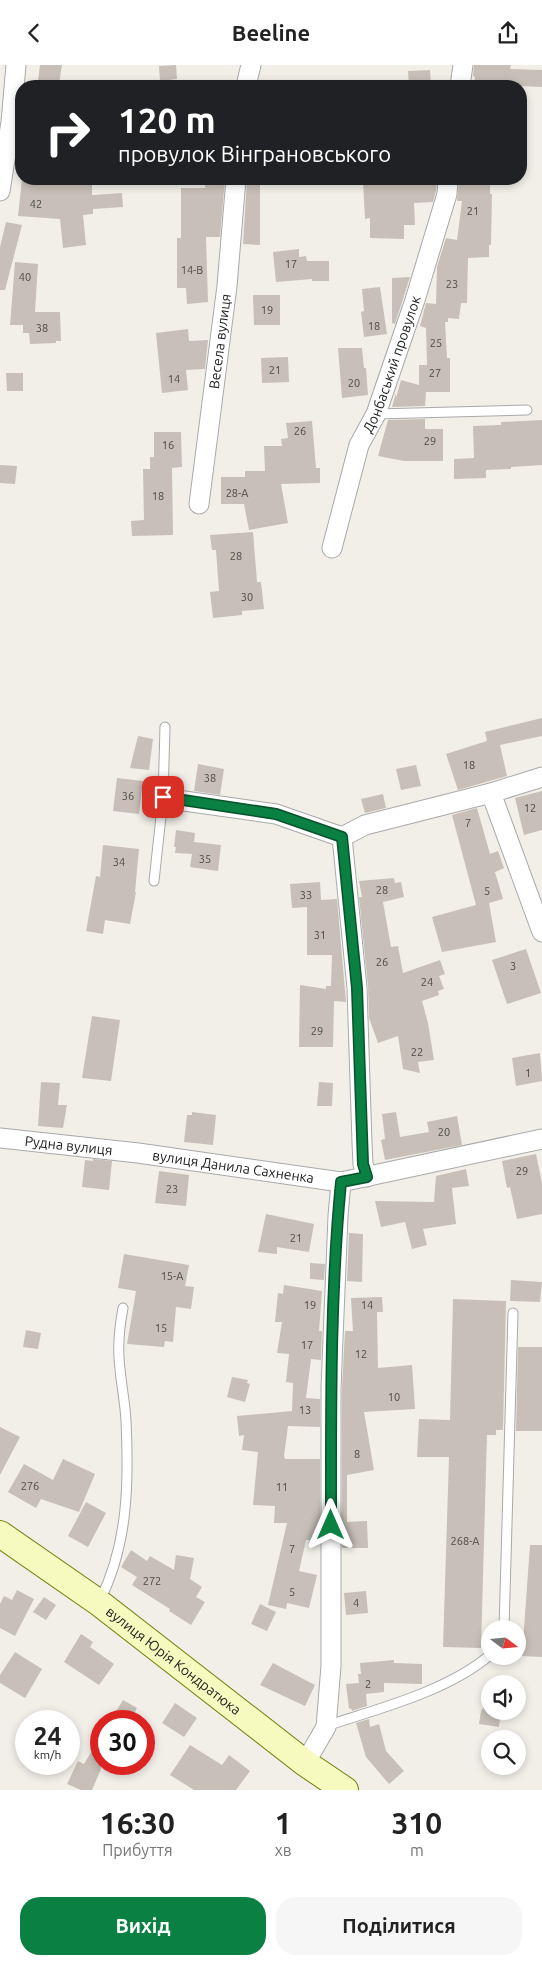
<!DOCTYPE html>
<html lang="uk">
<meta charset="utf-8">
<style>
:root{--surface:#fff;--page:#f6f6f6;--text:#222;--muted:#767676;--accent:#0b8043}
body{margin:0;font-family:Ubuntu,sans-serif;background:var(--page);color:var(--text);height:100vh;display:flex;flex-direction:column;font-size:19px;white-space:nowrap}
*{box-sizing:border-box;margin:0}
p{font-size:16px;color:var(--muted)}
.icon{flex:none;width:28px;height:28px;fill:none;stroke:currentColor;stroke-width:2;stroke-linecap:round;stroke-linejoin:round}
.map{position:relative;height:1725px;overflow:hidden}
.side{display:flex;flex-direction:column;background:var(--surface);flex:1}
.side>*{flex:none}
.hud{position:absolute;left:15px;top:15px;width:512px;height:105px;border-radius:20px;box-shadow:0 2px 8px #0003;background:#202124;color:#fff;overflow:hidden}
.needle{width:32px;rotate:106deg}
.tools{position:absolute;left:481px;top:1555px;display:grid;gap:10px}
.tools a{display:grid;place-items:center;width:45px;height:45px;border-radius:50%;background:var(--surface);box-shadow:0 2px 8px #0003;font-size:25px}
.speed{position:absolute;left:15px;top:1645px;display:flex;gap:10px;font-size:25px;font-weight:700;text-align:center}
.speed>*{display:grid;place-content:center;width:65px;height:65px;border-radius:50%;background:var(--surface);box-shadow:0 2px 8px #0003;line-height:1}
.speed small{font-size:12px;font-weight:400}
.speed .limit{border:8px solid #d22;background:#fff;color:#111}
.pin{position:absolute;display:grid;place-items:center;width:42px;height:42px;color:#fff;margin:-21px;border-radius:10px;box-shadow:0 2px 8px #0006}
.me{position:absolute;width:55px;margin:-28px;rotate:0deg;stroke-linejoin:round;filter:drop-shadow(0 0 4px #0008)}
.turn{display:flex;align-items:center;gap:18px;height:105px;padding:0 20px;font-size:22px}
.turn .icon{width:65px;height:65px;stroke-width:2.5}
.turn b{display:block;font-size:35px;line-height:42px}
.eta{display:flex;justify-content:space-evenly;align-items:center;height:85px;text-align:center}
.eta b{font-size:30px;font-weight:700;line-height:35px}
.button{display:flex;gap:10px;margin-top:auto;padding:10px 20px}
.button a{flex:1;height:58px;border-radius:20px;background:var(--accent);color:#fff;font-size:20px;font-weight:700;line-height:58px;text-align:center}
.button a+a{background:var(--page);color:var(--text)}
header{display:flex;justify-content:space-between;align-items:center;height:65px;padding:0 20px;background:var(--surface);font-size:22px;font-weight:700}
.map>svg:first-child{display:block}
</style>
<header><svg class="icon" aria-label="back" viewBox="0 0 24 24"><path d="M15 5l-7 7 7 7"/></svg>Beeline<svg class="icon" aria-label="share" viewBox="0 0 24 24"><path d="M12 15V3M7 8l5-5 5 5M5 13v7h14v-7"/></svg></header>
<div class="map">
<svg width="542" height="1725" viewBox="0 0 542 1725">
<rect width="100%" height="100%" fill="#f2efe9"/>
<path fill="#c7bfb8" d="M40,0H62L59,19L38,16Z
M176,0L177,14L160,16L159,1Z
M474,0H511L510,4L542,5V22L521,21L492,15L491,21H474L475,12L473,11Z
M430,5L431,21H409L408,6Z
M22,114H86L87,119H92V130L122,128L123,142L93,144V149L83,150L86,180L63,183L60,154L18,151Z
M205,114H225L220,172H206L208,237L187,239L186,223H177V173H181V123H205Z
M247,114H260V180L243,179Z
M420,114H437L436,126L433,137L414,138L415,160H404V174L370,173V153L365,154L363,117Z
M459,114H490V129H492L491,180H489V192L468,193L467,238H461L459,254L448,253V257H445L447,293H450V327H426L425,341L392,342L396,328V333L401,315L419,320V300H427L426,263L420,261L426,238L436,239L437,202L446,173L457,175L462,136H457Z
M6,157L22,160L5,225H0V182Z
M299,184V192L306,191L307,196H329V216H312V214L276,217L273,187Z
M15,197L38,199L35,247H60L61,276H56V278L30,279L29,268H23V260H10Z
M410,212L395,259L392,258V213Z
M380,222L387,269L364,272L361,247L364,246L362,224Z
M253,230H280V260H254Z
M188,264L189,276L208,275L205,304L186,305L188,325L162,328L156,268Z
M338,283H362L364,303H366L368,330L342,333Z
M288,292L289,317L262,318L261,293Z
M6,308H23V326H7Z
M425,354V364H443V396H404L378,391L388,355Z
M542,355V400L511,402V404L486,405V413L454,414V394L474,393L473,361L501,360V357Z
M312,356L316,403H320V418L281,419L288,458L249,465L244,439H221V412H245V406H265L264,381H282L281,374L288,373L286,358Z
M154,367H181L182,402L172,403L173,470L132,471L131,456L144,455L143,404H150V392H154Z
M0,400L17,401L15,419L0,418Z
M253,467L257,517H261L264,544L242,546V550L213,553L210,527L219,526L216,485H212L210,470Z
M542,653V671L500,680L507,711L458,725L446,689L487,676L485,667Z
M138,671L153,674L149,705L130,703Z
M198,699L224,704L220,730L194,726Z
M416,700L421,721L401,725L396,704Z
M117,713L143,716L139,749L113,746Z
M542,726V765L524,770L515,733Z
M383,729L386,743L365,748L361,734Z
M477,743L490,789L498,786L504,803L495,807L503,834L489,838L496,877L442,887L432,852L476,840L452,750Z
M176,765L195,768L194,777L221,780L218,806L190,802L192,789L175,788L176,782H174Z
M103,780L139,784L135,827H136L130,859L105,855L103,869L86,866L96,811L100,812Z
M394,813L395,818L401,817L404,832L383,837L391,882L398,881L403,908L440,895L445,909L439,911L444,924L438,926L439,930L422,936L428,958L434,995L418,997L420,1008L403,1004L398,971L378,978L369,953L368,922L359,832H362L359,816Z
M320,817L321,835L337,834L346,937L334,936L333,982H299L300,920L326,924V921H331L332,890H307V842L292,843L290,819Z
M526,884L541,928L507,939L492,895Z
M92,951L120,955L111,1016L82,1013Z
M540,988L542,1016L516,1021L512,993Z
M41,1017L60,1018L58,1040H67L63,1063L38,1061Z
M319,1017L333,1018L332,1041H317Z
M192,1047L216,1050L213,1080L184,1077L187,1050H192Z
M396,1047L400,1072L429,1067L427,1057L457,1051L462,1080L385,1095L381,1075L385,1074L382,1049Z
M536,1089L542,1118V1149L517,1154L510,1122L507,1123L502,1096Z
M93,1094L112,1096L109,1125L82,1122L85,1095L93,1096Z
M466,1104L469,1121L452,1123L456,1159L423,1164L427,1180L412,1184L405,1157L381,1162L375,1136L434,1137L436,1111Z
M159,1106L189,1110L186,1141L155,1138Z
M266,1149L314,1159L309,1187L277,1182V1189L258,1187Z
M349,1168L363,1169L362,1217L347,1216Z
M124,1189L189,1200L185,1221L194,1222L191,1244L176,1242L173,1277L165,1276L164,1282L127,1279L136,1226L118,1223Z
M310,1198L325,1199L324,1215L310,1214Z
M511,1215L542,1217L540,1237L510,1236Z
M284,1220L322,1226L319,1266H322L321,1295L311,1294L306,1333L320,1334V1362L288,1361L284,1391L285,1394H320V1475H306L299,1506L317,1510L309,1543L287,1538L286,1544L268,1540L287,1458H274L275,1441L253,1440L258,1387L242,1385L244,1370L239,1371L237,1351L292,1346L293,1318L286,1317L289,1289L277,1288L282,1257H275L278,1228L283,1229Z
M382,1232L383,1247H377L378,1303L412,1300L415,1344L364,1347L374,1405L347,1410V1457L367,1456L368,1483H342V1323L345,1266H353L351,1233Z
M453,1234L506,1236L503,1365H496V1370H487L481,1583L443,1582L449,1392H417L419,1354L450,1355Z
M26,1265L41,1268L38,1284L23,1282Z
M518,1282H542V1366H516Z
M232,1312L248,1315L247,1318L250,1319L245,1337L227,1332Z
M0,1362L20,1372L0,1410Z
M63,1394L95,1409L79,1447L41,1434L36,1443L8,1427L24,1399L53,1415Z
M86,1437L106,1448L88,1482L68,1471Z
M530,1480H542V1592L522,1591Z
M131,1485L147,1496L150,1491L174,1505L176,1490L194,1493L190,1514L202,1522L196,1532L205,1537L191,1560L169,1546L170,1544L132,1520L137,1512L121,1502Z
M17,1525L34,1534L15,1571L0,1563V1539L4,1531L12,1535Z
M366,1526L368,1548L346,1550L344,1528Z
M44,1532L56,1540L46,1555L33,1547Z
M260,1539L276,1547L267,1566L251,1559Z
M81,1569L93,1577L90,1582L114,1599L99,1620L64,1597Z
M15,1587L42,1604L25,1633L0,1618V1610Z
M394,1595V1598L422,1599V1619L384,1618V1627L366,1629L367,1641L352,1646L351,1643L349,1644L346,1619L359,1618L358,1609H361L360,1598Z
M273,1598L315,1620L305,1641L260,1620Z
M123,1635L137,1643L130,1656H125L114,1650Z
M487,1637L490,1638V1646H501L499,1662L479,1659L481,1646Z
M175,1638L197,1653L184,1672L162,1658Z
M369,1654L370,1662L379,1659L386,1686L404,1706L389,1719L366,1692L356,1658Z
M101,1671V1704L92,1725H81L67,1719L78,1696L84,1699Z
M190,1680L222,1700L229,1690L250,1706L236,1725H194L170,1710Z"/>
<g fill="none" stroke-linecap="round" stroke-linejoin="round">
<defs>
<path id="lane" d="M376,349L527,345
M154,816L163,733L165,662
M100,1535C128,1480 129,1417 126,1356C125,1335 120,1314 119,1292C118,1275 120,1259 123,1243
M504,1564L513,1248
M326,1661C378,1644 448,1626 490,1590"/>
<g id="street">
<path d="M246,21L251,0"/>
<path d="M460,21L463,0"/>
<path d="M0,126L11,57L16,0"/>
<path id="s1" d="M199,439L227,221L236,114"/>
<path id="s2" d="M332,483L359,380L376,349L415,235L447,129L448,114"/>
<path d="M491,728L542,712"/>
<path d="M163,733L276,749L342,772L357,923L362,1078L363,1099L367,1112"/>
<path d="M342,772L365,760L491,728L542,867"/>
<path id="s3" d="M0,1073L138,1088L341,1117L542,1074"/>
<path d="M305,1698L326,1662L331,1601V1323L338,1151L341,1117"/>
</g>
<g id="secondary">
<path id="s4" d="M0,1469L98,1537L305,1698L345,1725"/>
</g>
</defs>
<use href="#lane" stroke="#a9a9a9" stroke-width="11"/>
<use href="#street" stroke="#a9a9a9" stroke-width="21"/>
<use href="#secondary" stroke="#707d05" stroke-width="28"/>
<use href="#lane" stroke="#fff" stroke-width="9"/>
<use href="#street" stroke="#fff" stroke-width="19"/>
<use href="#secondary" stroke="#f7fabf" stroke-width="26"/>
</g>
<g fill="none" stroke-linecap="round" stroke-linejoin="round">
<defs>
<path id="route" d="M163,732L276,749L342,772L357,923L363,1099L367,1112L341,1117C330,1231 331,1346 331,1460"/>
</defs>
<use href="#route" stroke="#07532c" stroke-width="12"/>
<use href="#route" stroke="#0b8043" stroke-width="9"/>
</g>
<g text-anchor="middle" stroke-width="4" stroke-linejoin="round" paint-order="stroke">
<g font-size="11" fill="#4b4948">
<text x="36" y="143">42</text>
<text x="473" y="150">21</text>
<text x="291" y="203">17</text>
<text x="192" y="209">14-В</text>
<text x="25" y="216">40</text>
<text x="452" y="223">23</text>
<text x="267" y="249">19</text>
<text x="374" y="265">18</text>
<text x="42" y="267">38</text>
<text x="436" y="282">25</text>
<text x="275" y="309">21</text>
<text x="435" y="312">27</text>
<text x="174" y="318">14</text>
<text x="354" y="322">20</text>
<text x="300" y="370">26</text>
<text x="430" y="380">29</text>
<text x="168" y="384">16</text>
<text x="237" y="432">28-А</text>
<text x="158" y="435">18</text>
<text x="236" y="495">28</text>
<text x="247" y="536">30</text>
<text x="469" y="704">18</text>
<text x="210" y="717">38</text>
<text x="128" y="735">36</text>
<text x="530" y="747">12</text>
<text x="468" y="762">7</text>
<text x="205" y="798">35</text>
<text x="119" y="801">34</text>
<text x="382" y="829">28</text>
<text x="487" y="830">5</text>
<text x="306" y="834">33</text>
<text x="320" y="874">31</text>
<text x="382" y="901">26</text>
<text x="513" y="905">3</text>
<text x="427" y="921">24</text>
<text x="317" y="970">29</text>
<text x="417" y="991">22</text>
<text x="528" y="1012">1</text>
<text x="444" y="1071">20</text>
<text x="522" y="1110">29</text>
<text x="172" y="1128">23</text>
<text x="296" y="1177">21</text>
<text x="172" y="1215">15-А</text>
<text x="310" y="1244">19</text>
<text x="367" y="1244">14</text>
<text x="161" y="1267">15</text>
<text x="307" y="1284">17</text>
<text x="361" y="1293">12</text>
<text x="394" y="1336">10</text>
<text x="305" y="1349">13</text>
<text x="357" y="1393">8</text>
<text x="30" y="1425">276</text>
<text x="282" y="1426">11</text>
<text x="465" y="1480">268-А</text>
<text x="292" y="1488">7</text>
<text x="152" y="1520">272</text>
<text x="292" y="1531">5</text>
<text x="356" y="1542">4</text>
<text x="368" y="1623">2</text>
</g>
<g font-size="14" fill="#222" stroke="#fff">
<text dy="5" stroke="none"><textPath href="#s1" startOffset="164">Весела вулиця</textPath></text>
<text dy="5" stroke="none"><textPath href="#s2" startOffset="194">Донбаський провулок</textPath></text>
<text dy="5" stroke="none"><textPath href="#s3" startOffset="69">Рудна вулиця</textPath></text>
<text dy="5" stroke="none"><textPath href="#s3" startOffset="235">вулиця Данила Сахненка</textPath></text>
<text dy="5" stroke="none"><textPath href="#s4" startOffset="215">вулиця Юрія Кондратюка</textPath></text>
</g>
</g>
</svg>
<div class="tools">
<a><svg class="needle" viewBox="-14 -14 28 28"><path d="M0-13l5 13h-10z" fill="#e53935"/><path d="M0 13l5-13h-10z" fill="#767676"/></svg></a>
<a><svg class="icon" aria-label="sound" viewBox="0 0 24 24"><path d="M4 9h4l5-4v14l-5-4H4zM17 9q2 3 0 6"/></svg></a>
<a><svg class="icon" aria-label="search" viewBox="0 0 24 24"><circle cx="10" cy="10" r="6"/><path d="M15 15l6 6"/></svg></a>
</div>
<div class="speed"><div>24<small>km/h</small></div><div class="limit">30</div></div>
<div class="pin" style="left:163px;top:732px;background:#d93025"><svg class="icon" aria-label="arrive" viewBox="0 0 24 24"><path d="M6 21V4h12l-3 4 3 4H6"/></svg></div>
<svg class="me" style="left:331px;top:1460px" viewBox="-20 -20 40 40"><path d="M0-17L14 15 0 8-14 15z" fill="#0b8043" stroke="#fff" stroke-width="4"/></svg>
<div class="hud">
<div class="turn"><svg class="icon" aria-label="right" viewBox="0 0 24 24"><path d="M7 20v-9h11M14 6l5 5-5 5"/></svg><div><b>120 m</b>провулок Вінграновського</div></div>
</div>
</div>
<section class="side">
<div class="eta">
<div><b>16:30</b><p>Прибуття</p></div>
<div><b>1</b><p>хв</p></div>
<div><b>310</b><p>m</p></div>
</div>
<div class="button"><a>Вихід</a><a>Поділитися</a></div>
</section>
